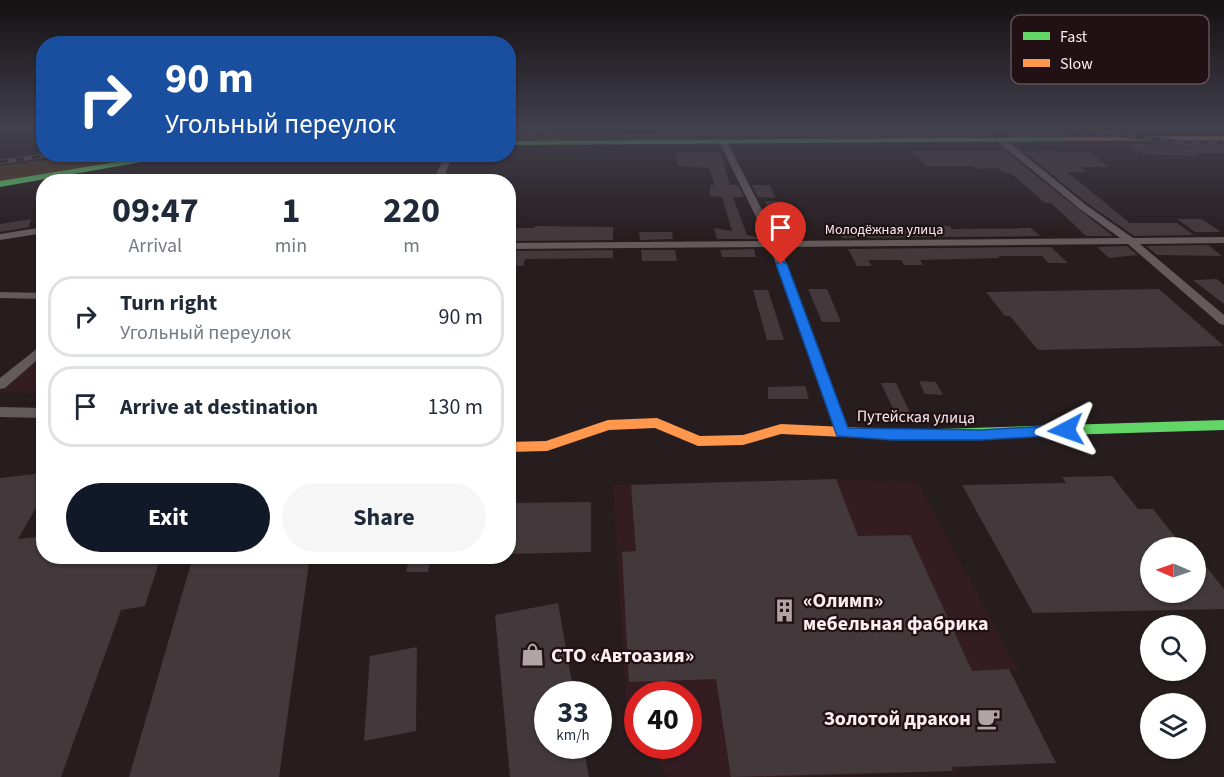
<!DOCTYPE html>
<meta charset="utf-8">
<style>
:root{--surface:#fff;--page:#f6f6f7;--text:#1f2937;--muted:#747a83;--line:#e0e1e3;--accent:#111827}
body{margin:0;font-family:"Source Sans 3",sans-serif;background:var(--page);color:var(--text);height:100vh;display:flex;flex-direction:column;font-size:22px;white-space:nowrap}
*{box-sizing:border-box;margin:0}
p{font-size:20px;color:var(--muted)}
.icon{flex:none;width:33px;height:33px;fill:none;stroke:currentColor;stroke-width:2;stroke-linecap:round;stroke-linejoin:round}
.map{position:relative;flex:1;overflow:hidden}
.drawer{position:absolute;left:36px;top:174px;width:480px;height:390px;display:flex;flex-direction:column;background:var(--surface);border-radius:24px;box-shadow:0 2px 4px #0004}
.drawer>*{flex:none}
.banner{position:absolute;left:36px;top:36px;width:480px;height:126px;border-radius:24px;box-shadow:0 2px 4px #0004;background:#1a4fa0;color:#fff;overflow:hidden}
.needle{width:39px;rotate:272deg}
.tools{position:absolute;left:1140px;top:537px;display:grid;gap:12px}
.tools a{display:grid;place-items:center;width:66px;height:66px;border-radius:50%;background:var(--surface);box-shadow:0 2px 4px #0004;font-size:30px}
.speed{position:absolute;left:534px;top:681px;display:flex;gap:12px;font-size:30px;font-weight:700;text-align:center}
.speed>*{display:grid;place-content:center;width:78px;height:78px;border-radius:50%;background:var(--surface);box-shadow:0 2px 4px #0004;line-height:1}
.speed small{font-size:15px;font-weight:400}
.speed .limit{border:9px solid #d22;background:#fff;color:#111}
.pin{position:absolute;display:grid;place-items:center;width:51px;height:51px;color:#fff;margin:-62px -26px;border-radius:50% 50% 50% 0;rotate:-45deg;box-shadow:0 0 6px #0007}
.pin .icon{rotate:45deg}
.me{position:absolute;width:66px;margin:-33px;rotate:266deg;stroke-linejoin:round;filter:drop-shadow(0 0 4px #0008)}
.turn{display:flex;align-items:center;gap:21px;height:126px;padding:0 30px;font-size:27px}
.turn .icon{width:78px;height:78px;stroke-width:2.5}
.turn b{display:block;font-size:42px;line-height:51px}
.eta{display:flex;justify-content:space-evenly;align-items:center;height:102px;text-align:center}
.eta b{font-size:36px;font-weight:700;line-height:42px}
.button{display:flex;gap:12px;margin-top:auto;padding:12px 30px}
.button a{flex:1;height:69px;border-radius:36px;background:var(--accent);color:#fff;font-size:24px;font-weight:700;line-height:69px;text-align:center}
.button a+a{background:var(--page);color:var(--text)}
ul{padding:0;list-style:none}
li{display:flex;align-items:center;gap:18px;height:81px;margin:0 12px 9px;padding:0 18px;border:3px solid var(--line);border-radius:24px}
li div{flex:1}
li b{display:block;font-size:22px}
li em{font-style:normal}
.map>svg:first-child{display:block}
</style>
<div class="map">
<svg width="1224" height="777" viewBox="0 0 1224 777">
<rect width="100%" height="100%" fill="#271d1f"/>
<path fill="#341d22" d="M508,129H1224V132L1117,134L1181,140H1224V144H1186L1021,130L509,134Z
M43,354V393L0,392Z
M836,479L917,482L1018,670L927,672L964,767L953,771L790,777H668L647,746H688V694H638L637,730L627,714L613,485Z"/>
<path fill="#543822" d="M1021,130L1080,135L1010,139L1002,134L976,138L509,141L508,134Z
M86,155H146L141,158L0,182V166Z"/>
<path fill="#43383c" d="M1102,129H1224V133L1110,134Z
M1224,143V153H1193L1198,156L1143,154L1127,144Z
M911,151H1005L1113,236H1086L1051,203H1045L1011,173H1004L998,168L978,169L974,166H926Z
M1023,151L1089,152L1110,167H1080L1086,172H1067L1130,223H1177L1194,235L1134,236L1087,203Z
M676,152H720L730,185H738L744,197H733L747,235L764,239H717L714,228L732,231L722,197L710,196V185H715L709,168L678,166Z
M752,185H770L775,198L758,197Z
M765,201H783L796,234H777Z
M31,219L29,227L0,232V224Z
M1177,219H1202L1221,232H1195Z
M895,225L950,226L952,229L1031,228L1040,236L842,238L835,226Z
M535,226L613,227V240L508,241V228H534Z
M639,232H672L673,239L640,240Z
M1208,245L1222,256L1157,255L1146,246Z
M1127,246L1138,255L1109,258L1097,247Z
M1051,247L1068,263H1048L1042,256H998L1000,258L920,260L923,265H904L901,260H868L872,266H857L848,249Z
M754,249L756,257H722L720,250Z
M613,250V258L525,259L523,266L508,265V251Z
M641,250H675L677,261H642Z
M1217,279L1224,285V304L1193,280Z
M808,289H827L841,322H822Z
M1159,289L1224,346L1038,350L1010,316H1005L986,292Z
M753,290H768L784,340H767Z
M919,381L936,382L943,395L925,394Z
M881,383H896L914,421H899Z
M805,386L809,399H768V387Z
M44,473V501L39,502L18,539L44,536V556H161L145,606L121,610L61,777H0V478Z
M1112,476L1138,509H1153L1184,548H1150V592H1196V554L1224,589V609L1033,613L962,485L1066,483L1062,477Z
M836,479L858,536L910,535L972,671L1009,669L1056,763L951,767L953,771L731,777L716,679L629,682L622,552L636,551L631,485Z
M591,502V552L508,554V503Z
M211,556H310L279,777H129L192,560Z
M410,556H431L428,572H406Z
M558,603L574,694H548V746H583L589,777H510L495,615Z
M417,647L416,731L364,741L370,656Z"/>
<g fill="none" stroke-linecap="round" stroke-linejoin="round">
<path fill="#635a5c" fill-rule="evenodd" d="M999,139H1005L1086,205L1133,238L1224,237V243L1140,244L1224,315V325L1220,324L1128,244L780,247L850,433L848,436H838L836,433L770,247L508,249V243L768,241L719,142L723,140L727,142L778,241L1120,238L1080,209L999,143Z
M445,154H453L442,182H433Z
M44,227V233L0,240V234Z
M0,292L44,293V299L0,298Z
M44,343V354L5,388L0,389V378Z
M0,407L44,408V418L0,417Z"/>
<path fill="#63d668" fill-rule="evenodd" d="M1072,137V141H1069L508,145V141Z
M165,154H187L0,187V181Z
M1224,420V430L909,440L904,439L902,435L904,431L909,430Z"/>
<path fill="#ff974d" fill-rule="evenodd" d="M1224,136V140L1069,141L1065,139L1069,137Z
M657,418L700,436L743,435L781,424L909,430L914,431L916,435L914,439L909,440L781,434L743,445L698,446L655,428L609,430L547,451L508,452V442L546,441L608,420Z"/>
<defs>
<path id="rail" d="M1056,129L1183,142L1224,143
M508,130L551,129
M0,162L57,154"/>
</defs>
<use href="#rail" stroke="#5d5456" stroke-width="4.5"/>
<use href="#rail" stroke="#211014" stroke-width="3" stroke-dasharray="8" stroke-linecap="butt"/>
</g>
<linearGradient id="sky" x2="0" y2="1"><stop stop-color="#151011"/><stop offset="0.54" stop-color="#41404d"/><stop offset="1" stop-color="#41404d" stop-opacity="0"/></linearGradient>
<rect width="1224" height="238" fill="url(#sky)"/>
<path fill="#1a73e8" stroke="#114b97" stroke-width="1.5" d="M781,261L787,264L848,428L981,430L1066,425L1073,430L1066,435L981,440H892L837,436L776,264Z"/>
<defs>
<symbol id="building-bare" viewBox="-9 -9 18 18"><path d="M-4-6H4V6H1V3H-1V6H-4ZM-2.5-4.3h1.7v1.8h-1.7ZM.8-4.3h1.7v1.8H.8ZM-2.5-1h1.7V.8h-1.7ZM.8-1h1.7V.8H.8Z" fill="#b1a4a7" stroke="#211014" stroke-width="2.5" paint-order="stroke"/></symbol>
<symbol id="shop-bare" viewBox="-9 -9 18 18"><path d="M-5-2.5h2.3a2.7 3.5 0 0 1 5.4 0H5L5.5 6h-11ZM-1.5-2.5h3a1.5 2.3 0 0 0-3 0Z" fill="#b1a4a7" stroke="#211014" stroke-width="2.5" paint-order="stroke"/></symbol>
<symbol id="cafe-bare" viewBox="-9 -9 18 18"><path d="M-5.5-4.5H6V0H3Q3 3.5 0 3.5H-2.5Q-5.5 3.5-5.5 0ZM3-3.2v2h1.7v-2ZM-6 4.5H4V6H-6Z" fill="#b1a4a7" stroke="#211014" stroke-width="2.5" paint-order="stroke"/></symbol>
</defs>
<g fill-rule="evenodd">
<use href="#building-bare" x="768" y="594" width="33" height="33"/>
<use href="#shop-bare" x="516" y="638" width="33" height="33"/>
<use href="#cafe-bare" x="972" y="702" width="33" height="33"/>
</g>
<g text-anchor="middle" stroke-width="4.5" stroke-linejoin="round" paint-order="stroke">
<g font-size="14" fill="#fbedf0" stroke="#211014">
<text x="884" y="234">Молодёжная улица</text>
</g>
<g font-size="16" fill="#fbedf0" stroke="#211014">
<text transform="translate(916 416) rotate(1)" y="6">Путейская улица</text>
</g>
<g font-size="20" font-weight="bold" fill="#fbedf0" stroke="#211014" text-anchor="start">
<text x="803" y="607">«Олимп»<tspan x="803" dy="23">мебельная фабрика</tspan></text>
<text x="551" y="662">СТО «Автоазия»</text>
<text x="971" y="725" text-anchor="end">Золотой дракон</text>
</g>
</g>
<rect x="1011" y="15" width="198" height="69" rx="9" fill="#211014" stroke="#625256" stroke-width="1.5"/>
<rect x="1023" y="32" width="27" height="8" fill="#63d668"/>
<rect x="1023" y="59" width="27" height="8" fill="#ff974d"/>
<g font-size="16" fill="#fbedf0">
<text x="1060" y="42">Fast</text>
<text x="1060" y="69">Slow</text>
</g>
</svg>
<div class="tools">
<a><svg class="needle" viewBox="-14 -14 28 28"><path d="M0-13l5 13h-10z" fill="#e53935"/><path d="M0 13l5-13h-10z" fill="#747a83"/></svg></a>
<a><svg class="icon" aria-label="search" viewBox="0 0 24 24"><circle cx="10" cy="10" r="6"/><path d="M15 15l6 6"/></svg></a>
<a><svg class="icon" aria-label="layers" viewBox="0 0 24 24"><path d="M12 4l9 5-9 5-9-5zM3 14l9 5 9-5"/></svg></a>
</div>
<div class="speed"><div>33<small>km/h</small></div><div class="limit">40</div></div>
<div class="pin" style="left:781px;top:264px;background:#d93025"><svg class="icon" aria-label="arrive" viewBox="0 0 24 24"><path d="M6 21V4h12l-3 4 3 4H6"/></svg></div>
<svg class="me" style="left:1066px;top:430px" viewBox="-20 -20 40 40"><path d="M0-17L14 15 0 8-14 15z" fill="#1a73e8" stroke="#fff" stroke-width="4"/></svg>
<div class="banner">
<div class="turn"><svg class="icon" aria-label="right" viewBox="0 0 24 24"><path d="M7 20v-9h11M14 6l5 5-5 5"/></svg><div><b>90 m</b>Угольный переулок</div></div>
</div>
<section class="drawer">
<div class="eta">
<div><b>09:47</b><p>Arrival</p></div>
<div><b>1</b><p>min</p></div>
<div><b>220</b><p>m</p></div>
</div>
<ul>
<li><svg class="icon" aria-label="right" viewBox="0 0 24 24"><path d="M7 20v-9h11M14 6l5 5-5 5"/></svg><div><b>Turn right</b><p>Угольный переулок</p></div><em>90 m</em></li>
<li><svg class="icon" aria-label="arrive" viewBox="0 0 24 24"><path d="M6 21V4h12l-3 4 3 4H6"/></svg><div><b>Arrive at destination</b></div><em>130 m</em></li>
</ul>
<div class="button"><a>Exit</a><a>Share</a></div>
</section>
</div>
